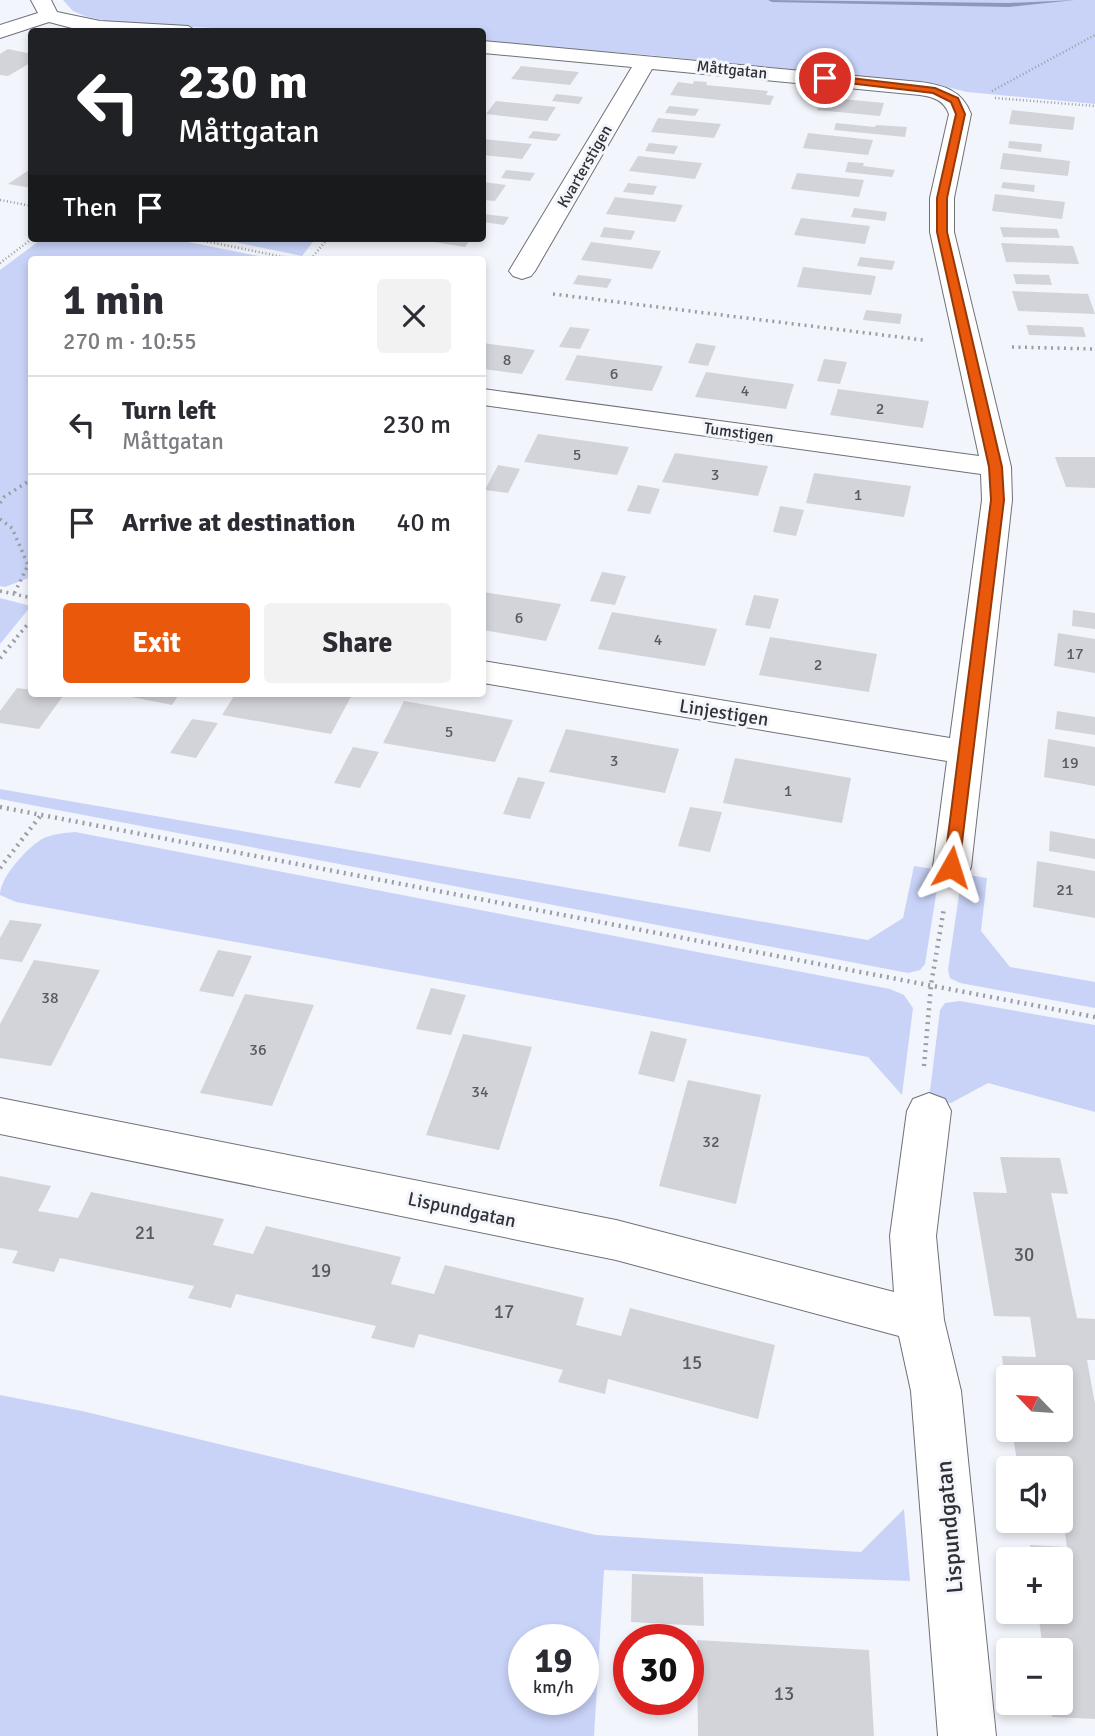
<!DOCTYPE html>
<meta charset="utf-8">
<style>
:root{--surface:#fff;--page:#f2f2f3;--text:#2b2b33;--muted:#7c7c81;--line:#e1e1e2;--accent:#ea580c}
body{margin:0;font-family:Signika,sans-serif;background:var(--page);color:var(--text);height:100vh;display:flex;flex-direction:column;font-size:26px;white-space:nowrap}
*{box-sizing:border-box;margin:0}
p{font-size:23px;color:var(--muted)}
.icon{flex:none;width:38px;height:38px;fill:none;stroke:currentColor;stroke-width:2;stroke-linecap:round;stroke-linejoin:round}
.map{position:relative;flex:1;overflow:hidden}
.side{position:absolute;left:28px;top:256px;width:458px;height:441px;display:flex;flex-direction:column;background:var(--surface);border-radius:7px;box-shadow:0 4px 10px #0003}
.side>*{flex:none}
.banner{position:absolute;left:28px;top:28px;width:458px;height:214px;border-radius:7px;box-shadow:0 4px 10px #0003;background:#202124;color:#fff;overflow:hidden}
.needle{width:46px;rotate:295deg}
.controls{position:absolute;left:996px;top:1365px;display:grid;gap:14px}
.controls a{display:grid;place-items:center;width:77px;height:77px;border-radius:7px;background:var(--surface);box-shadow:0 4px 10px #0003;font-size:35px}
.speed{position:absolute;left:508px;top:1624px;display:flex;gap:14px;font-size:35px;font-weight:700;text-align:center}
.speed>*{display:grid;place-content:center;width:91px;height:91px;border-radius:50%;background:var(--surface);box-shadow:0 4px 10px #0003;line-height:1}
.speed small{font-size:18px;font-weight:400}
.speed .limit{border:10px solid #d22;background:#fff;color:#111}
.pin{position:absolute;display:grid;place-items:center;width:60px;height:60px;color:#fff;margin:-30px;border:4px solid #fff;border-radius:50%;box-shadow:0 2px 7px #0007}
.me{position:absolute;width:77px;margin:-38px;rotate:6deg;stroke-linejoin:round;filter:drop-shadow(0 0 5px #0008)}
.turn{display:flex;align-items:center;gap:24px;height:147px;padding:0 35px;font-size:32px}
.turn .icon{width:91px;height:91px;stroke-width:2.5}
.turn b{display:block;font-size:49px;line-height:60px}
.then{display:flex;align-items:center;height:66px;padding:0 35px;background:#0003;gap:14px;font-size:26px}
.round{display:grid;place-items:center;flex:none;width:74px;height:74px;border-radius:7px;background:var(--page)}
.overview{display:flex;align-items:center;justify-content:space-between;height:119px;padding:0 35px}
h1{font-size:42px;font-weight:700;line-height:52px}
.cta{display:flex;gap:14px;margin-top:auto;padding:14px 35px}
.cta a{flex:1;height:80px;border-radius:7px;background:var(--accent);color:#fff;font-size:28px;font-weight:700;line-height:80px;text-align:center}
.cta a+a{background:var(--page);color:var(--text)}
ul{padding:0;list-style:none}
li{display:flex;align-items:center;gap:21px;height:98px;padding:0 35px;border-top:2px solid var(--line)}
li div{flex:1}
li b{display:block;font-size:26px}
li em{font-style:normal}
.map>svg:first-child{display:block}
</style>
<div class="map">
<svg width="1095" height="1736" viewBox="0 0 1095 1736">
<rect width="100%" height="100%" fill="#f3f5fc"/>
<path fill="#c9d3f8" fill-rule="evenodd" d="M63,0H1095V104L967,92L934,84L649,55L483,42V32H288L117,23L87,17L73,11Z
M43,238H168L274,259H32L31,577L5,587L0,586V270Z
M228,238H316L302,256L225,240Z
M0,598L31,606L0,644Z
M0,789L868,940L903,918L914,866L940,870L925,964L920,970L908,973L0,799Z
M75,832L890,989L904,995L913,1008L902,1095L868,1057L16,902L0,895C0,877 27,848 42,839C52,834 64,833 75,832Z
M962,874L987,878L981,931L1010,967L1095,982V1008L960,983L950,978L948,970Z
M960,1001L1095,1025V1112L988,1083L951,1103L929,1099L940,1010L945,1003Z
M0,1395L82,1411L596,1535L861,1552L904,1509L910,1581L604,1570L594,1736H0ZM523,1640H583V1699H523Z"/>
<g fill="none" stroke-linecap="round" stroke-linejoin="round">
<path fill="#8d97be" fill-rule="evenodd" d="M768,0L1009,3L1075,0L1009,7L772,2Z"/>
</g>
<path fill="#d2d4da" d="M8,49L27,53L32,50V62L8,76L0,75V54Z
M521,66L579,72L570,85L511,79Z
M694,81L707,82L706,85L768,91L766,95L774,96L770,105L670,95L678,82L693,84Z
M556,94L583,97L579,104L552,101Z
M822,97L884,103L880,116L817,110Z
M496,101L556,107L547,121L486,114Z
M669,106L699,109L695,116L665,113Z
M1012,110L1075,117L1073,130L1009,124Z
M658,118L721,124L714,138L651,132Z
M836,123L875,127L876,125L907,127L905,137L834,130Z
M533,131L561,134L556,141L528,138Z
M808,133L873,140L868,155L803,148Z
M483,139L532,144L522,159L483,155Z
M1009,141L1042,144L1041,152L1008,148Z
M649,143L678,146L674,154L645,151Z
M1003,153L1070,161L1068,176L1000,169Z
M638,156L702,163L695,179L629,171Z
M848,162L864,163L863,166L895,170L892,177L845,172Z
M32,168V188L8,184Z
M506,170L535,173L530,181L501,178Z
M797,173L864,180L859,197L791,189Z
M483,182L506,185L495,201L483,200Z
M1003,182L1035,185L1034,192L1001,188Z
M628,183L657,186L653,195L623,192Z
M995,194L1065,202L1062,219L992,211Z
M615,197L683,205L675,222L606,214Z
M854,208L887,212L885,221L851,217Z
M483,214L509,217L504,225L483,222Z
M801,218L870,226L865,244L794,235Z
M604,227L635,231L631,240L600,237Z
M1000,227L1057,229L1060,238L1003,237Z
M409,238H471L465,247Z
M591,242L661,251L652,269L581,260Z
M1001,243L1073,246L1079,264L1006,262Z
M860,257L895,261L892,270L857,266Z
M803,267L876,276L871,295L797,287Z
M1013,274L1049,275L1052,285L1016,284Z
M578,275L612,279L607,288L573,284Z
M1012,291L1088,294L1095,314L1018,311Z
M866,310L902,314L900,324L863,320Z
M1026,325L1083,327L1086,337L1029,335Z
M570,327L590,329L580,349L559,347Z
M483,343L535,350L522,374L483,369Z
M696,343L716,346L708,366L688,363Z
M577,355L663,366L652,391L565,380Z
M824,359L847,362L840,384L817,381Z
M706,372L794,384L786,409L695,397Z
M838,389L929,401L923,428L830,415Z
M538,434L629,447L617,475L524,462Z
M675,453L768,466L758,496L662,482Z
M1055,457H1095V488L1066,487Z
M498,465L520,469L508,493L485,490Z
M814,473L911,486L904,517L806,503Z
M638,485L660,489L650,514L627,511Z
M780,506L804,510L796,536L773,532Z
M602,572L626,576L615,605L590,601Z
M483,592L561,604L546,641L483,630Z
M754,595L779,599L770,629L745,625Z
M1073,610L1095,613V629L1072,626Z
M612,612L717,629L705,666L598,649Z
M1058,633L1095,639V673L1054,666Z
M770,637L877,654L869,692L759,675Z
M17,688L32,690V693L63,696L39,729L0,723V711Z
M111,693H180L172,705Z
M236,693H353L331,734L222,715Z
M404,701L513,720L495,762L383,743Z
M1057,711L1095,717V735L1055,729Z
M192,719L218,723L196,758L170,753Z
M566,729L679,749L665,793L549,772Z
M1048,739L1095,747V786L1044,777Z
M353,747L379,752L360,788L334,783Z
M735,758L851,778L842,823L723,803Z
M518,777L545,782L530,819L503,814Z
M690,807L722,812L710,852L678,846Z
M1050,831L1095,839V859L1049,851Z
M1037,861L1095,871V918L1033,907Z
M10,920L42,924L22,962L0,959V938Z
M218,950L252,956L233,997L199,991Z
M34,960L100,970L51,1066L0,1058V1024Z
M431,988L466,995L451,1035L416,1029Z
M245,994L314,1005L272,1106L200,1093Z
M651,1031L687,1039L674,1082L638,1074Z
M463,1034L532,1047L499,1150L426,1135Z
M688,1080L761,1095L736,1204L659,1186Z
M1000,1157L1060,1158L1068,1194L1051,1193L1077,1318L1095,1319V1360H1087L1095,1404V1719L1052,1717L1050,1703H1060V1650H1043L1038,1612H1060V1559H1032L1030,1545L1067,1547L1060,1501V1468H1018L1012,1430H1060V1377H1008L1006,1390L1002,1356L1036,1357L1030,1317L994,1316L973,1192L1007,1193Z
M0,1176L51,1186L38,1211L78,1218L91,1192L224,1219L213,1245L253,1254L266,1226L401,1257L391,1284L434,1294L445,1265L584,1298L576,1325L621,1336L630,1308L775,1345L758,1419L608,1379L605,1394L558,1382L563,1370L419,1334L414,1348L371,1338L376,1326L236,1294L231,1308L188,1298L194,1286L60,1258L54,1272L12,1263L18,1251L0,1248Z
M632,1574L703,1577L704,1626L631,1622Z
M697,1640L869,1650L874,1736H698Z"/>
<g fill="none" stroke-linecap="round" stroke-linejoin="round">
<defs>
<path id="street" d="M31,0H51L57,12L100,21L188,26L198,32H87L49,22L0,38V25L38,13Z
M483,41L920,82C943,85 962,90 971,114L954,198V232L1011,467L1012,500L971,867L966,877L952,881L938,877L933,867L947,761L483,683V661L950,738L982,500L981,474L483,405V389L979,456L930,232V198L949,114C944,100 933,97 920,95L652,69L535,271L531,276L522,279L513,276L509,271L632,67L483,53Z
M929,1093L945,1099L951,1111L936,1236L944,1320L961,1391L996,1736H938L911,1391L899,1336L616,1260L0,1134V1098L616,1220L894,1292L890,1236L907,1111L913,1099Z"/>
</defs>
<use href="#street" stroke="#6f7177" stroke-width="2"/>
<path stroke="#9c9da3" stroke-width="2.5" stroke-dasharray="1 2.5" stroke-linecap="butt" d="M992,91L1095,35
M995,98L1095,106
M0,200L32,206
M190,238L293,259
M311,259L328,238
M0,263L33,238"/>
<path stroke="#9c9da3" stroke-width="3.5" stroke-dasharray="2 4.5" stroke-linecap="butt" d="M553,294L923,340
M1012,347L1095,349
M0,503L4,497L32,479
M0,519L12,528L28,565L14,594
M0,591L32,598
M17,637L32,619"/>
<path stroke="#9c9da3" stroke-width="4.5" stroke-dasharray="2 5" stroke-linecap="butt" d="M0,658L18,636
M0,807L1095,1017
M0,868L41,815
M924,1066L931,985L944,908"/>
<use href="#street" fill="#fff" fill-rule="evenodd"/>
</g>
<path fill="#ea580c" stroke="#983908" stroke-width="2" d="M825,75L935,88L958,98L965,114L947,198V232L1002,467L1004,500L959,867L951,873L944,867L991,500L989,467L937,232V198L956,114L951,102L933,93L822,80Z"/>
<g text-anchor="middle" stroke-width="6" stroke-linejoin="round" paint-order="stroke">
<g font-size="16" fill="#313134" stroke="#f3f5fc">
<text transform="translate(732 69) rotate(6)" y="6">Måttgatan</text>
<text transform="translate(584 166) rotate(-60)" y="6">Kvarterstigen</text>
<text transform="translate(739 432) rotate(8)" y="6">Tumstigen</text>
</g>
<g font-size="16" fill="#595a5e">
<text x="507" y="365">8</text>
<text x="614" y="379">6</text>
<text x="745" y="396">4</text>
<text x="880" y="414">2</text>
<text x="577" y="460">5</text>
<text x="715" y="480">3</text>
<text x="858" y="500">1</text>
<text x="519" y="623">6</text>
<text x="658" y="645">4</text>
<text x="1075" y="659">17</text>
<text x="818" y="670">2</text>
<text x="449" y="737">5</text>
<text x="614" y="766">3</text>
<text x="1070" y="768">19</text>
<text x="788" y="796">1</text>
<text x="1065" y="895">21</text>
<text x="50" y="1003">38</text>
<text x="258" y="1055">36</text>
<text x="480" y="1097">34</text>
<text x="711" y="1147">32</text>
</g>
<g font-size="19" fill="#313134" stroke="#f3f5fc">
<text transform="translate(724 712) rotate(9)" y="7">Linjestigen</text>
<text transform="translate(462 1209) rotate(12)" y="7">Lispundgatan</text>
</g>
<g font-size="19" fill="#595a5e">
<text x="145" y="1239">21</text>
<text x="1024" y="1261">30</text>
<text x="321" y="1277">19</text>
<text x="504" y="1318">17</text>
<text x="692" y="1369">15</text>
<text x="784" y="1700">13</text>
</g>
<g font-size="23" fill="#313134" stroke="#f3f5fc">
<text transform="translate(949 1527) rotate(-95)" y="8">Lispundgatan</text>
</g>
</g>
</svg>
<div class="controls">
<a><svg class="needle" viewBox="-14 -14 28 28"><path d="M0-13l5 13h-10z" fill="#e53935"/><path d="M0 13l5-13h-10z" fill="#7c7c81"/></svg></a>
<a><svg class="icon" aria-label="sound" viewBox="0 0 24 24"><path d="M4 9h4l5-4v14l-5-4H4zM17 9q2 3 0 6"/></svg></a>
<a>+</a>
<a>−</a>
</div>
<div class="speed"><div>19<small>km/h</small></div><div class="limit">30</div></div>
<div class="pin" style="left:825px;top:78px;background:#d93025"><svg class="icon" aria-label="arrive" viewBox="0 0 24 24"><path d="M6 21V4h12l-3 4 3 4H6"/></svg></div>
<svg class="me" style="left:951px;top:867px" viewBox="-20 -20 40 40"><path d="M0-17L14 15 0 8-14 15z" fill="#ea580c" stroke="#fff" stroke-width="4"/></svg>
<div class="banner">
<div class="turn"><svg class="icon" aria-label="left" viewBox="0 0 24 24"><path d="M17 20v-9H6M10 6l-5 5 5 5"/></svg><div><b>230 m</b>Måttgatan</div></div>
<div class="then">Then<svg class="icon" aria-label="arrive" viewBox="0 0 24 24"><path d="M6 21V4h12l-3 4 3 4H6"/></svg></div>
</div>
<section class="side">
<div class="overview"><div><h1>1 min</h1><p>270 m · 10:55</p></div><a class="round"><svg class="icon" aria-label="close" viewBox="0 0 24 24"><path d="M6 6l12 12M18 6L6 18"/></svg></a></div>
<ul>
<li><svg class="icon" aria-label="left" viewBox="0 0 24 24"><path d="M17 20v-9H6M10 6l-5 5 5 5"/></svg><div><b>Turn left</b><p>Måttgatan</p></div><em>230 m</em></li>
<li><svg class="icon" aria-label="arrive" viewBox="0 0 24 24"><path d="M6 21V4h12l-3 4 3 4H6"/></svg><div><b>Arrive at destination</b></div><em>40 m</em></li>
</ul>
<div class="cta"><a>Exit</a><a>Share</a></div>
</section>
</div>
